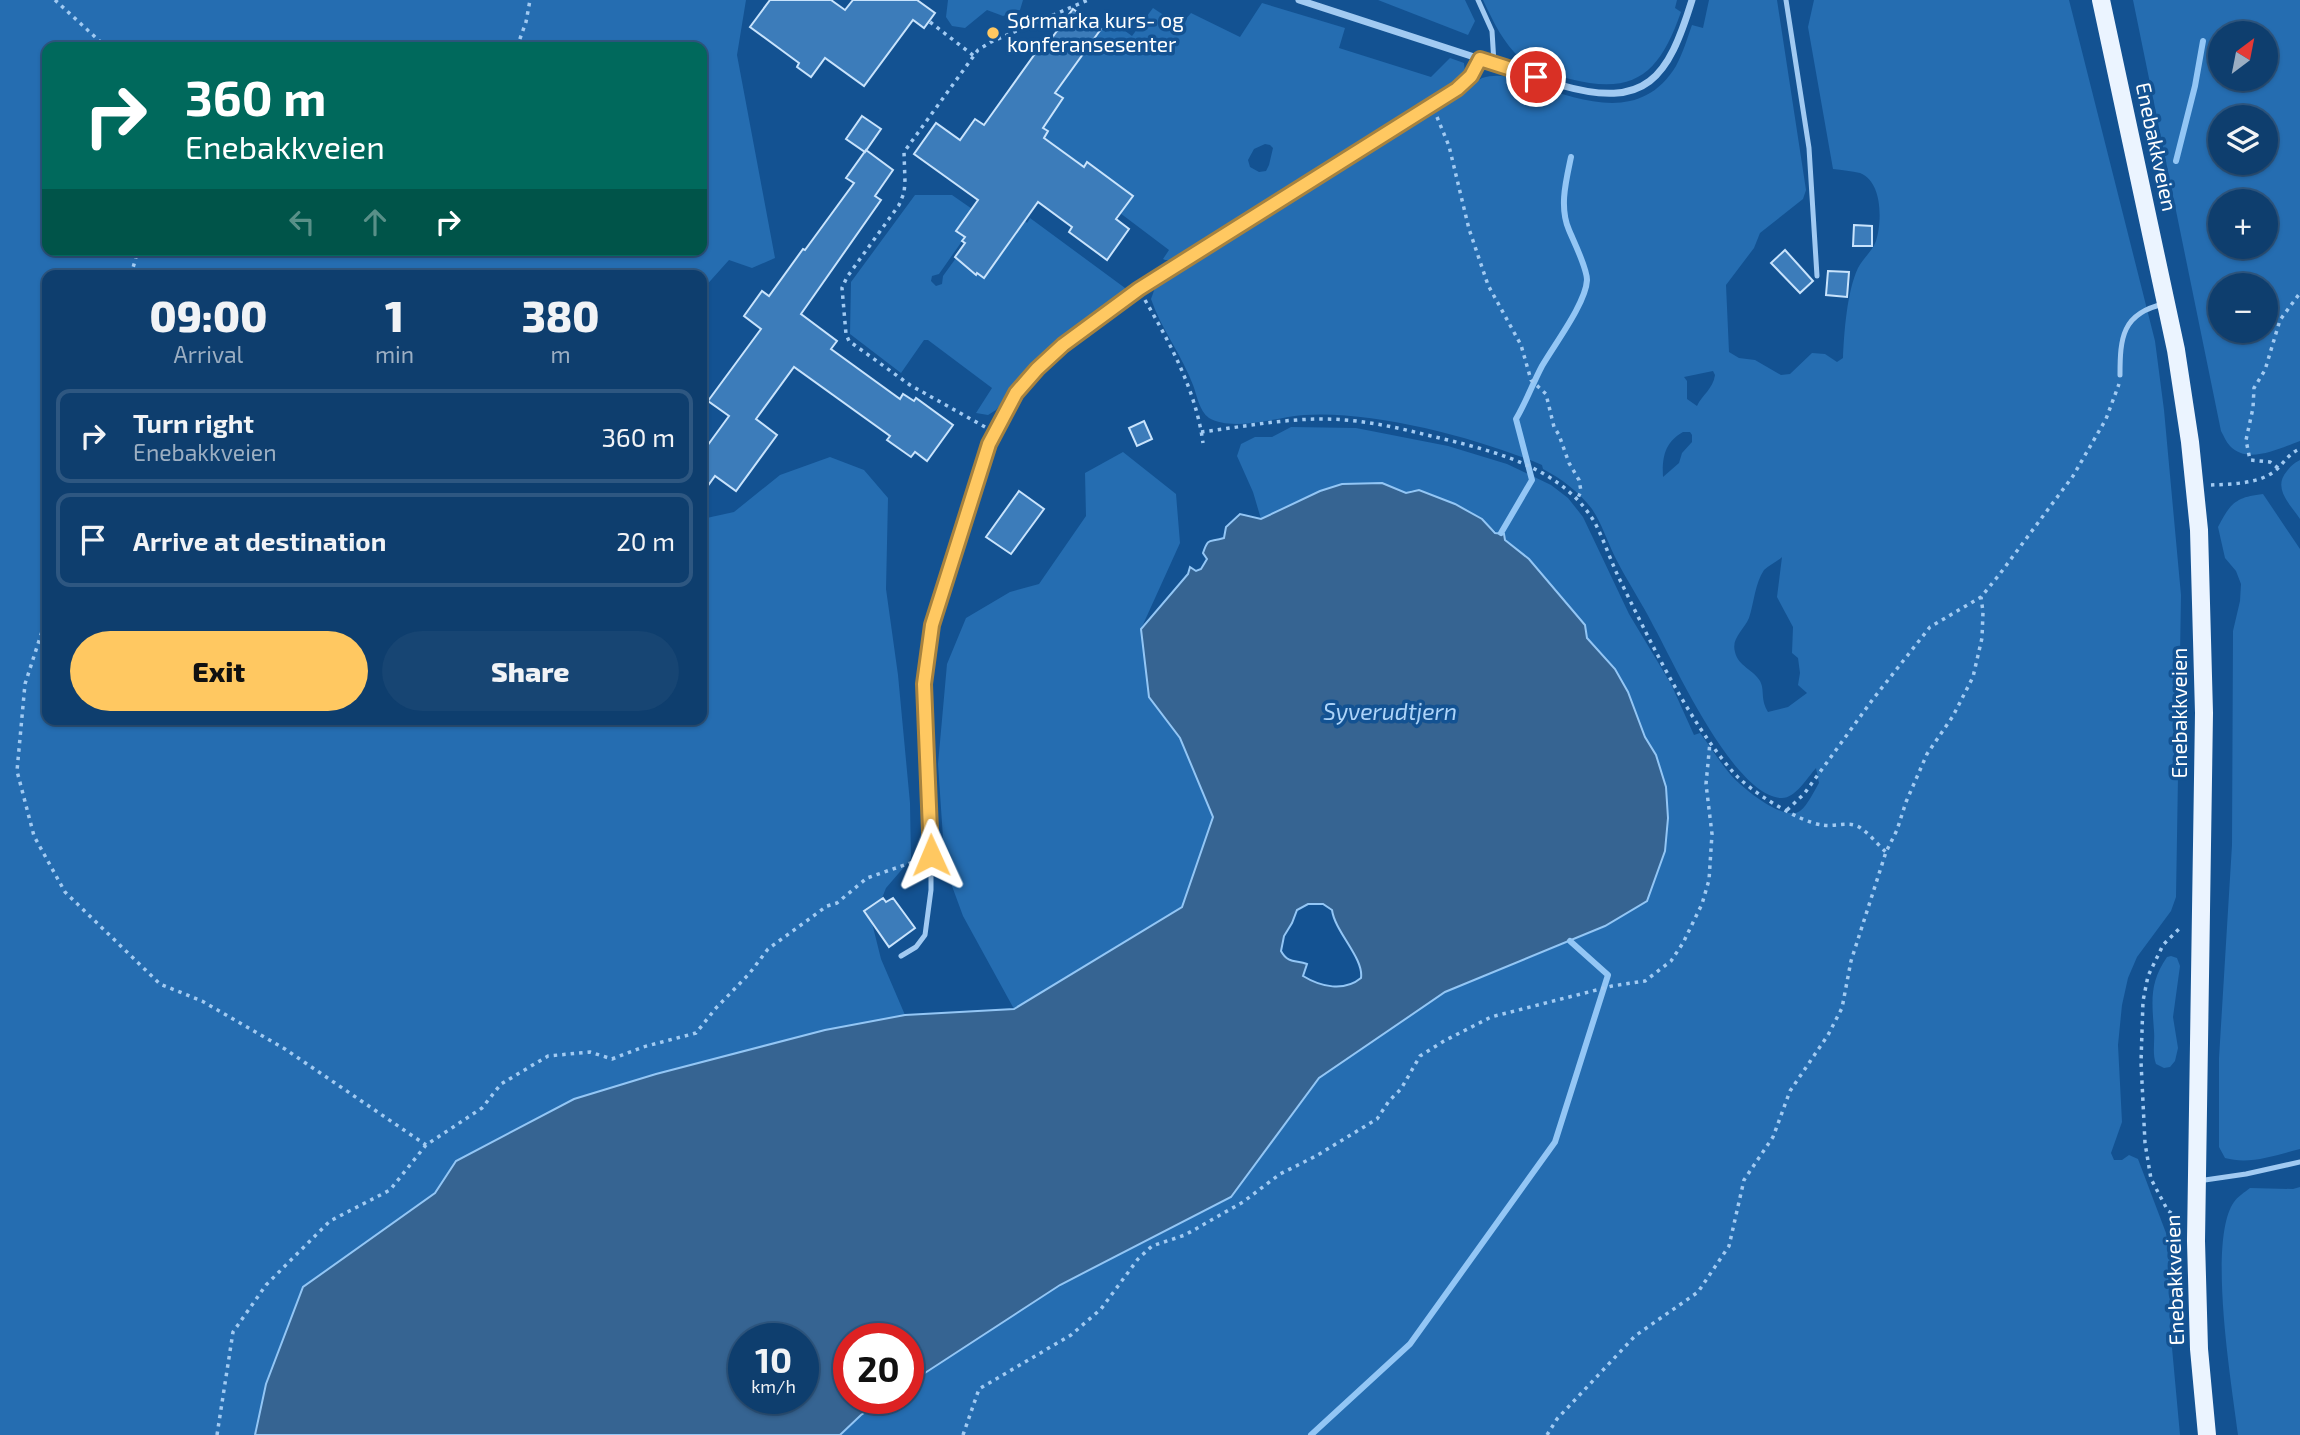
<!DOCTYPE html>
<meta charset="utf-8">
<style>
:root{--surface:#0e3e6e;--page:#174573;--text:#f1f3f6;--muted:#9baec2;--line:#2e5781;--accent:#ffc861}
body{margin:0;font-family:"Exo 2",sans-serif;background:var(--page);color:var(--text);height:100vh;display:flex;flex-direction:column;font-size:26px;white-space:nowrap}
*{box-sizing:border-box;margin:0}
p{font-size:23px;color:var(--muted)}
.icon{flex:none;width:38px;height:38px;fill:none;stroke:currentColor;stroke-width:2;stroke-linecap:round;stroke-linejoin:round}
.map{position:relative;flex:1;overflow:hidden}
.panel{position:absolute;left:42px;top:270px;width:665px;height:455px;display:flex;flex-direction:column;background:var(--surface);border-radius:14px;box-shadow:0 2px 5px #0004,0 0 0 2px var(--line)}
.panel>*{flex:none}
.hud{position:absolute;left:42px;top:42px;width:665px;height:214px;border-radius:14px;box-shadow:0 2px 5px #0004,0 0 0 2px var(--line);background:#00695c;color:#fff;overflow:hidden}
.needle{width:46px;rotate:32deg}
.tools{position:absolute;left:2208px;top:21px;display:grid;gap:14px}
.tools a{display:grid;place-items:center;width:70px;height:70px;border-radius:50%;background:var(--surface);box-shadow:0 2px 5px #0004,0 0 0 2px var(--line);font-size:35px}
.speed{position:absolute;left:728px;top:1323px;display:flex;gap:14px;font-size:35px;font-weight:700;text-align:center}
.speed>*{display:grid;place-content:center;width:91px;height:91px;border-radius:50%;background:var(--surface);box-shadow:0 2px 5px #0004,0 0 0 2px var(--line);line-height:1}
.speed small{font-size:18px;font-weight:400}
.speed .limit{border:10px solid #d22;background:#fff;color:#111}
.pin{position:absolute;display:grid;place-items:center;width:60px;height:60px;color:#fff;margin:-30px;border:4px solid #fff;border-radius:50%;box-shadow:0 2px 7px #0007}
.me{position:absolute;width:77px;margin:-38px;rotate:359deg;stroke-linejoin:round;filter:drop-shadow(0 0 5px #0008)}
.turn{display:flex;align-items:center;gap:24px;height:147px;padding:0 28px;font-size:32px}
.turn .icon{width:91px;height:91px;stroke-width:2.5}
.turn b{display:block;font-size:49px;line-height:60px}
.lanes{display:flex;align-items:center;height:66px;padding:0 28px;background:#0003;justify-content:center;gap:35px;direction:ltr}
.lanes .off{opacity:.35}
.eta{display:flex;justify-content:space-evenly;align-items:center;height:119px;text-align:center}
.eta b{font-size:42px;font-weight:800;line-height:49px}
.cta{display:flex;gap:14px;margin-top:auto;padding:14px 28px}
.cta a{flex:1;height:80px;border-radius:42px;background:var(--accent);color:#111;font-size:28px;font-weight:800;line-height:80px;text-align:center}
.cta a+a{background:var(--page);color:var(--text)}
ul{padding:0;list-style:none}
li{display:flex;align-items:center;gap:21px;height:94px;margin:0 14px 10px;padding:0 14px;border:4px solid var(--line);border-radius:14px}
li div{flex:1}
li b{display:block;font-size:26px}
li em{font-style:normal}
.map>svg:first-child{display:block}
</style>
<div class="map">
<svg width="2300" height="1435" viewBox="0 0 2300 1435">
<rect width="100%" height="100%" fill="#135292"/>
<path fill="#256db1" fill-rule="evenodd" d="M0,0H746L737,55L775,258L752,268L729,260L703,289L702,380V275H47V719H702V519L734,512L780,475L830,457L864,470L888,498L886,589L898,675L910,803L911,859L886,888L872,923L881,959L905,1015L825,1030L656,1074L575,1099L456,1161L435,1193L304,1287L266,1384L255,1435H0ZM47,47H702V250H47Z
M948,0H1023L1020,10L1003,16L987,10L965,28L952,26L946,17Z
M1378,0H1465L1475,21L1468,35Z
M1483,0H1677L1675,8L1681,12C1660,72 1636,96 1570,79C1554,75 1534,70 1521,59C1503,43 1493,21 1483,0Z
M1709,0H1777L1806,190L1803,199L1760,233L1754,248L1726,285L1729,352L1739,358L1755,360L1781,375L1790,374L1812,353L1825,354L1837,362L1843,358C1844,333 1847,291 1858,268C1863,258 1872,252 1876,241C1882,222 1883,182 1860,173C1852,171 1842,170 1833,169L1808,27L1814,0H2069L2155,341L2164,410L2181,595L2176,897L2171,911L2137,957L2128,978L2122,1005L2118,1045L2122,1122L2111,1153L2114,1160H2122L2129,1155L2138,1159L2166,1233L2175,1286L2170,1326L2180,1435H840L861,1415L887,1398H908V1384L1060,1285L1231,1197L1319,1078L1445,992L1605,927L1647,900L1665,851L1668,818L1666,787L1656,755L1645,737L1628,692L1615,669L1587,638L1585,625L1529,559L1505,540V537C1493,532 1489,524 1479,517C1458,504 1436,497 1412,490L1406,493L1382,483L1342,484L1320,491L1261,519L1253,492L1237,456L1241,444L1255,437H1272L1291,427L1356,428L1448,446L1507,464L1551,485L1568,498L1583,517L1629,614L1671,684L1694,735L1700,733C1710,746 1719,761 1730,774C1740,786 1784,823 1800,811C1808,805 1814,791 1819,783L1816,768C1807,778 1795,799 1781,798C1733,795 1675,665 1654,627C1642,603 1627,581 1615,557C1607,541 1602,524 1592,509C1579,492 1562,479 1543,469L1542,465C1478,438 1373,410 1304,415C1277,417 1233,432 1209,418C1199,411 1197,395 1193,385C1182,355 1161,329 1151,299L1156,285L1482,78C1501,72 1517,79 1535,85C1585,102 1642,122 1676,66C1683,53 1687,39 1692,25L1703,28ZM1713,371L1715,375C1713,389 1702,395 1697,406L1687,399V381L1684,377ZM1683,432H1690L1692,435V442L1682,453L1679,463L1663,477C1662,457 1665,442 1683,432ZM1782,557L1777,597L1793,627L1792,653L1798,658L1800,673L1798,685L1807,693L1788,707L1768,712C1760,699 1765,690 1760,681C1754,670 1738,666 1735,652C1731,638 1744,630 1749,618C1754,603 1755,583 1764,570C1769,565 1777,562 1782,557Z
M2133,0H2300V441C2280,448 2248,465 2230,446C2226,442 2224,436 2221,431ZM2221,33H2266V79H2221ZM2221,117H2266V163H2221ZM2221,201H2266V247H2221ZM2221,285H2266V331H2221Z
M1262,3L1345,28L1339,48L1431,77L1450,58L1464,63L1465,72L1460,80L1443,92L1213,237L1174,260H1165L1163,259L1169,250L1120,213L1132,196L1087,163L1084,167L1044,138L1048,131L1034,122L1063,98L1055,93L1101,29L1106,32L1113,22L1132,36L1153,8L1180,26L1191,13L1240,37ZM1265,144L1270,145L1273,148L1269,165L1266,171L1259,172L1250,167L1248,160L1254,149Z
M915,195H952L975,211L967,215L956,230L965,237L939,274L932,276L931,281L936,286L942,284L943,276L956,258L975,275L977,273L984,278L1025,221L1027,223L1030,218L1125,288L1124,292L1044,354L996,410L988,415L976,413L992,388L928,340H924L901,373L850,334L851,282Z
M1123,452L1176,494L1180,543L1141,629L1149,697L1180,738L1213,817L1182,907L1014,1009L963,916L945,867L938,764L947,664L966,618L1010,592L1039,584L1086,516L1085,473Z
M2300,460V519C2290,504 2272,488 2287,471C2291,466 2294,463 2300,460Z
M2263,494L2300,549V1149C2276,1155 2250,1165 2225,1158L2219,1147V1058L2232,845L2233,631L2240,601L2241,584L2236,571L2225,558L2218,527C2230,504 2235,497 2263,494Z
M2171,956L2177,958L2180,966L2173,1017L2178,1048L2175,1061L2170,1067L2164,1068L2156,1064C2152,1053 2155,1042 2154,1031C2152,1002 2149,983 2167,957Z
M2300,1187V1435H2238C2232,1386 2207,1240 2234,1202C2237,1197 2245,1192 2250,1188L2293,1189Z"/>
<path fill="#366492" stroke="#93c6f5" stroke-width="2" fill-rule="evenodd" d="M1382,483L1406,493L1419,490L1455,504L1482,519L1495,533L1504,534L1505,540L1529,559L1585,625L1587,638L1615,669L1628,692L1645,737L1656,755L1666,787L1668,818L1665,851L1647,901L1605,926L1445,992L1319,1078L1231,1197L1060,1285L908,1384V1339H849V1398H887L861,1415L840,1435H255L266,1384L303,1287L435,1193L456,1161L574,1099L656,1074L825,1030L905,1015L1014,1009L1182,907L1213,817L1180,738L1149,697L1141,629L1188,574L1190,567L1196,571L1201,569L1207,559L1203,553C1209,536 1209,543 1224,538L1226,527L1240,514L1261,519L1320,491L1342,484ZM1308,904H1323L1332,910C1335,932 1364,958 1361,978C1344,992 1321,987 1303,976L1307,964C1296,960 1288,964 1281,951L1284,936L1292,923L1297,910ZM744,1339H803V1398H744Z"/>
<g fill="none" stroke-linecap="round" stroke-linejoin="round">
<path stroke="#93c6f5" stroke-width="6" d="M2176,161L2195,86L2203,41
M1501,533L1532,480L1516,419C1526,402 1533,383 1542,366C1554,345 1586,303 1587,280C1587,268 1574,242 1569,230C1559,207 1566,181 1571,157
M1311,1435L1410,1344L1555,1142L1608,975L1570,941"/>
</g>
<path fill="#3c7cba" stroke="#c8e3fc" stroke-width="2" d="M770,0H831L845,10L853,0H917L935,13L924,28L913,20L864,86L825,58L811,77L797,67L799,63L750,27Z
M1073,9L1101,29L1055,93L1063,98L1043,128L1048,131L1044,138L1084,167L1087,162L1133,196L1116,219L1129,229L1107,260L1069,232L1072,227L1038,202L984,278L977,273L976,275L955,257L965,243L962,241L965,237L956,231L978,200L914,154L936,123L960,140L975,119L984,125L1042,44L1046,46Z
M862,116L881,129L865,152L846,139Z
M866,150L893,170L875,196L881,200L801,314L837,341L831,349L900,399L903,394L914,401L916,398L953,425L927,461L915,452L911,457L887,440L890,436L794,367L756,419L777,435L736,491L715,476L702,494V453L729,416L708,401L761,329L744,316L762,291L769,296L803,249L805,250L854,183L846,178Z
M1854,225L1872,226V246H1853Z
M1785,250L1813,281L1800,293L1771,263Z
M1828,271L1849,272L1847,297L1826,295Z
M1144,421L1152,439L1137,446L1129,428Z
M1019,491L1044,509L1011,554L986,537Z
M883,898L886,902L893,898L915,928L889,947L864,911Z"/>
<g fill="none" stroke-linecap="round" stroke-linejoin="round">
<path stroke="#a1caf2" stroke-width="3.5" stroke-dasharray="3.5 5" stroke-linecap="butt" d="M55,0L106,47
M930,22L974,56
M517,47L526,22L530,0
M1437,117L1449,146L1469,229L1488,285L1521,345L1531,380L1546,394L1554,427L1559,435L1569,463L1579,480L1581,491L1577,500
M131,275L138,250
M1145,300C1171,345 1196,391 1203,443
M985,427L910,385L849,341L846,334L842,288L847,277L899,205L904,193L905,182L904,152L978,50L991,42L1088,0
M1201,432C1241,427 1282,419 1322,419C1360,419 1395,427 1431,436C1490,450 1562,466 1595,523C1604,540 1610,559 1618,576C1649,639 1687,719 1733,772C1748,790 1800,823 1823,825C1835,827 1848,821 1859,827C1869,833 1877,844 1886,852
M2278,468L2270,462L2250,460L2246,440L2253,408L2254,388L2265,370L2280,320L2300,293
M2211,485C2232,484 2258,484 2275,471C2284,463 2289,453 2300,449
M47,616L25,684L17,771L34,836L65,892L160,984L202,1001L285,1049L426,1145
M1787,810L1804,794L1873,699L1930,627L1981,597L1999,575L2073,476L2106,419L2119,384
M2179,1217L2168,1211L2151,1179L2145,1143L2141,1062L2143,1001L2148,976L2163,945L2182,926
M217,1435L233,1332L266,1285L330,1221L390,1190L426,1145L482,1108L501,1084L548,1056L590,1052L612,1059L643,1047L696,1033L716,1008L749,974L768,949L827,906L837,903L867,878L919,860
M963,1435L979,1389L1071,1335L1101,1309L1138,1259L1152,1246L1185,1235L1243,1202L1280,1174L1316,1156L1377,1119L1389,1101L1401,1089L1420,1056L1444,1041L1491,1017L1612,986L1645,981L1671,961L1683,943L1702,904L1709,880L1712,834L1706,784L1710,742
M1547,1435L1557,1419L1635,1336L1698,1292L1729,1246L1744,1180L1773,1137L1790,1091L1828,1035L1842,1008L1851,961L1886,852L1897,830L1906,802L1927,754L1953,716L1973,677L1982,638L1983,612L1981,597"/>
<path stroke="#a1caf2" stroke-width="5" d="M1478,0L1492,31L1494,63
M1786,0L1809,148L1817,276
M2120,375C2120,338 2122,313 2164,304
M901,956L916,947L925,935L931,890V803L924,684L932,625L989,444L1009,404L1026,381L1048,358L1110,310L1163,274L1457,89L1471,76L1480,59
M2198,1181L2246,1174L2300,1162"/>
<path stroke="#a1caf2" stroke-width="7" d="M1299,0L1560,85C1647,110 1668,78 1692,0"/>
<path stroke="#ebf4ff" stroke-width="18" d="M2101,0L2176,350L2190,442L2199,530L2204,713L2196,1241L2199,1349L2207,1435"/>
</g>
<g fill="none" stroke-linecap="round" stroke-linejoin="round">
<defs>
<path id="route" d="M931,855L924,684L932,625L989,444L1016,393L1037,369L1063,345L1139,289L1457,89L1471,76L1480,59L1536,77"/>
</defs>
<use href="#route" stroke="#a6823f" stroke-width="18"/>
<use href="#route" stroke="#ffc861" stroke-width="12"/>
</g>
<circle fill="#ffc861" stroke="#135292" stroke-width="2.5" cx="993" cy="33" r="7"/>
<g text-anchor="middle" stroke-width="7" stroke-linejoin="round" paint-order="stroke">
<g font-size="21" fill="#fff" stroke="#135292" text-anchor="start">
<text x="1007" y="28">Sørmarka kurs- og<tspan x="1007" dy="24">konferansesenter</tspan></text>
</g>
<g font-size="21" fill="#fff" stroke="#135292">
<text transform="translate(2156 147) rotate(78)" y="7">Enebakkveien</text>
<text transform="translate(2180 713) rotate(-90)" y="7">Enebakkveien</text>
<text transform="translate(2175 1280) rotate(-92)" y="7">Enebakkveien</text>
</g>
<g font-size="23" font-style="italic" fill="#add4f9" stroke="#135292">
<text x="1390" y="720">Syverudtjern</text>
</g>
</g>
</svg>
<div class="tools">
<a><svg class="needle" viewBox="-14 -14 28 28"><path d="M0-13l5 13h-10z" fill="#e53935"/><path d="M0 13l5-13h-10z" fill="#9baec2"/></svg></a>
<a><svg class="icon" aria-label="layers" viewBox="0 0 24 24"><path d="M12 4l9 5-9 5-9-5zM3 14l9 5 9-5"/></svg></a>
<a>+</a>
<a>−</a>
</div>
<div class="speed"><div>10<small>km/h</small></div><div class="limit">20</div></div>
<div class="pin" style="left:1536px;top:77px;background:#d93025"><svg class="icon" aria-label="arrive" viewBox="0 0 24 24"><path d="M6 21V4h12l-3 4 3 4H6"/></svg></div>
<svg class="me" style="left:931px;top:855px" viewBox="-20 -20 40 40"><path d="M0-17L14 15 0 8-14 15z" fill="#ffc861" stroke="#fff" stroke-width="4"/></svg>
<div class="hud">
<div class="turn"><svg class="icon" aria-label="right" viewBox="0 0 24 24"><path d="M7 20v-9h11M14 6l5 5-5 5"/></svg><div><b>360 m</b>Enebakkveien</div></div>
<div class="lanes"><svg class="icon off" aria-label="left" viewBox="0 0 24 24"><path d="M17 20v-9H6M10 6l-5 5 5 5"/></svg><svg class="icon off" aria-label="ahead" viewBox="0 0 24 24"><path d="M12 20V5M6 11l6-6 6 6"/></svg><svg class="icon" aria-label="right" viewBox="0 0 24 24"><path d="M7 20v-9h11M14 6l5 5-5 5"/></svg></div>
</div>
<section class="panel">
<div class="eta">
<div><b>09:00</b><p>Arrival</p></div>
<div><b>1</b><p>min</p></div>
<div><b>380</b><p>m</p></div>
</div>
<ul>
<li><svg class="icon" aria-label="right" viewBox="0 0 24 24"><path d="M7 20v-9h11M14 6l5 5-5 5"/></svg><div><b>Turn right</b><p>Enebakkveien</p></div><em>360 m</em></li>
<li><svg class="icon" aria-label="arrive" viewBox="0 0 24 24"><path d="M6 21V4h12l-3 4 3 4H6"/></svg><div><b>Arrive at destination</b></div><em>20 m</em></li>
</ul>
<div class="cta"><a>Exit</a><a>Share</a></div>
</section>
</div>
